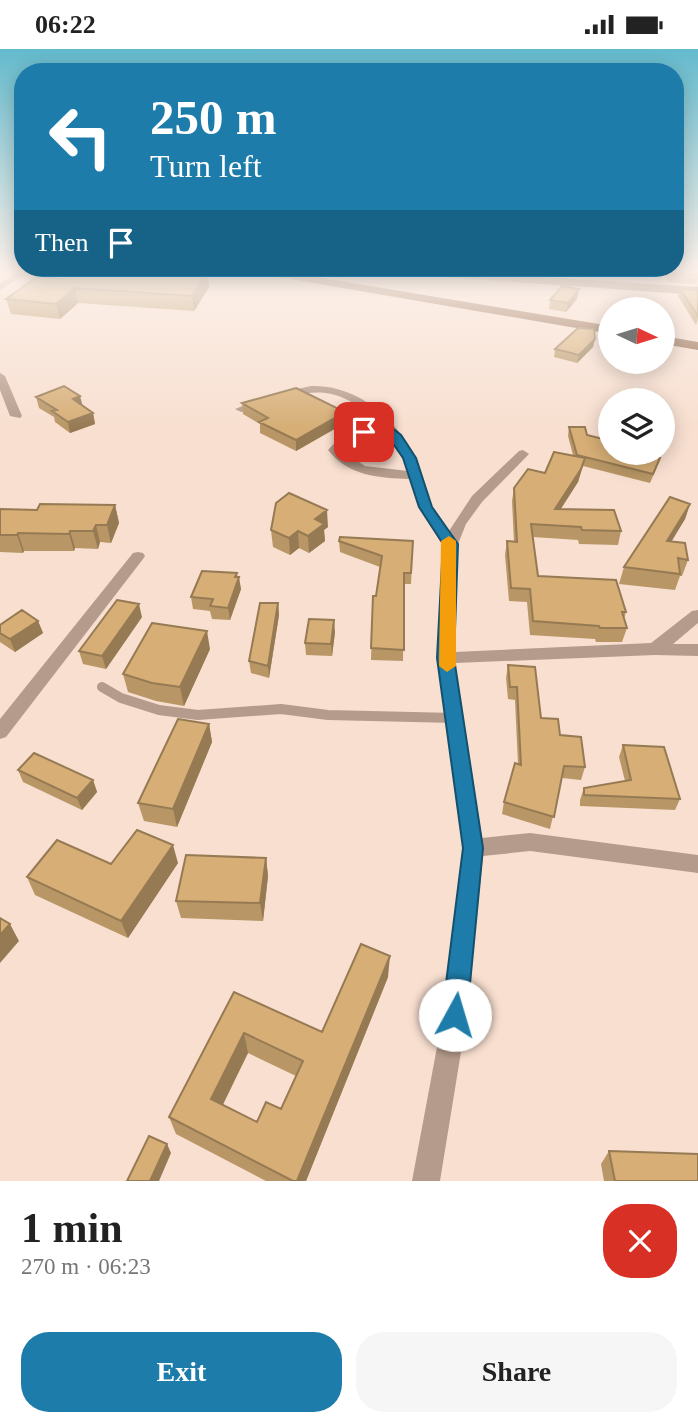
<!DOCTYPE html>
<meta charset="utf-8">
<style>
:root{--surface:#fff;--page:#f6f6f6;--text:#222;--muted:#767676;--accent:#1d7ca9}
body{margin:0;font-family:"Times New Roman",serif;background:var(--page);color:var(--text);height:100vh;display:flex;flex-direction:column;font-size:26px;white-space:nowrap}
*{box-sizing:border-box;margin:0}
p{font-size:23px;color:var(--muted)}
.icon{flex:none;width:38px;height:38px;fill:none;stroke:currentColor;stroke-width:2;stroke-linecap:round;stroke-linejoin:round}
.map{position:relative;height:1132px;overflow:hidden}
.drawer{display:flex;flex-direction:column;background:var(--surface);flex:1}
.drawer>*{flex:none}
.hud{position:absolute;left:14px;top:14px;width:670px;height:214px;border-radius:28px;box-shadow:0 4px 18px #0003;background:#1d7ca9;color:#fff;overflow:hidden}
.needle{width:46px;rotate:94deg}
.controls{position:absolute;left:598px;top:248px;display:grid;gap:14px}
.controls a{display:grid;place-items:center;width:77px;height:77px;border-radius:50%;background:var(--surface);box-shadow:0 4px 18px #0003;font-size:35px}
.pin{position:absolute;display:grid;place-items:center;width:60px;height:60px;color:#fff;margin:-30px;border-radius:14px;box-shadow:0 4px 10px #0006}
.me{position:absolute;width:77px;margin:-38px;rotate:6deg;stroke-linejoin:round;filter:drop-shadow(0 0 5px #0008)}
.turn{display:flex;align-items:center;gap:24px;height:147px;padding:0 21px;font-size:32px}
.turn .icon{width:91px;height:91px;stroke-width:2.5}
.turn b{display:block;font-size:49px;line-height:60px}
.then{display:flex;align-items:center;height:66px;padding:0 21px;background:#0003;gap:14px;font-size:26px}
.round{display:grid;place-items:center;flex:none;width:74px;height:74px;border-radius:28px;background:var(--page)}
.headline{display:flex;align-items:center;justify-content:space-between;height:119px;padding:0 21px}
h1{font-size:42px;font-weight:700;line-height:52px}
.action{display:flex;gap:14px;margin-top:auto;padding:14px 21px}
.action a{flex:1;height:80px;border-radius:28px;background:var(--accent);color:#fff;font-size:28px;font-weight:700;line-height:80px;text-align:center}
.action a+a{background:var(--page);color:var(--text)}
.status{display:flex;justify-content:space-between;align-items:center;height:49px;padding:0 35px;background:var(--surface);direction:ltr}
.status svg{height:19px;fill:currentColor}
.map>svg:first-child{display:block}
</style>
<div class="status"><b>06:22</b><svg viewBox="0 0 49 12"><path d="M0 12V9h3v3zM5 12V6h3v6zM10 12V3h3v9zM15 12V0h3v12zM26 1h20v11H26zM47 4h2v5h-2z"/></svg></div>
<div class="map">
<svg width="698" height="1132" viewBox="0 0 698 1132">
<rect width="100%" height="100%" fill="#f8dfd0"/>
<g fill="none" stroke-linecap="round" stroke-linejoin="round">
<path stroke="#b59b8b" stroke-width="10" d="M102,638L121,649L159,661L198,666L281,660L328,666L455,669"/>
<path fill="#b59b8b" fill-rule="evenodd" d="M22,221H32L0,241V234Z
M0,324L5,327L22,367L20,369L10,367L0,341Z
M311,337C357,335 396,370 416,409C422,422 423,437 429,451C433,462 442,472 449,482L472,447L519,402L523,401L529,405L482,453L466,475L458,495L455,603L651,594L692,562L698,561V574L673,595H698V607L655,606L455,614L482,789L530,784L698,806V824L530,802L483,807L467,966L440,1132H412L443,966L463,799L438,609L444,495L419,459L410,430C379,429 348,427 328,401L342,386L380,377C328,323 302,347 241,363L235,360L271,346ZM385,383L398,399L408,422L365,417L341,401L350,392Z
M138,503L143,504L145,507L143,510L6,688L0,690V670L133,504Z"/>
<path fill="#9c775f" fill-rule="evenodd" d="M382,221H434L698,238V246L388,224Z"/>
<path fill="#8a5d3f" fill-rule="evenodd" d="M249,221H274L611,277V285L255,224Z
M663,287L698,293V301L663,295Z"/>
</g>
<path fill="#b89665" fill-rule="evenodd" d="M323,221H344L339,229L323,226Z
M636,221H698V229L696,235L669,234L664,225L636,223Z
M207,223L209,238L194,262L78,254L60,270L11,265L6,250L65,230Z
M680,240L698,241V270L696,276L678,247Z
M577,250L566,263L549,260L550,251Z
M595,290L593,298L577,314L554,308L555,300Z
M36,348L83,357L93,364L95,375L70,384L55,373L54,368L39,359Z
M242,354L345,363V374L296,402L260,384V375L243,365Z
M569,378L587,386L611,404L657,418L650,434L583,417L578,433L561,460L621,482L618,496L579,495L578,491L533,488L538,527L626,563L624,570L627,579L622,593H596L595,590L530,586L527,553L509,552L505,506L507,492L514,493L512,452L514,439L545,424L573,406L568,387Z
M690,455L685,470L671,493L688,511L682,527H680L675,541L619,535L624,518Z
M115,456L119,474L111,494L100,493L98,500L75,499L74,502H24L23,504L0,503V460L37,461Z
M328,478L324,481L325,492L309,504L299,499L290,506L273,498L271,481Z
M339,492H413L411,535H404L403,612L371,611L373,547H376L380,518L340,503Z
M237,528L241,540L230,571L212,570L210,562L193,560L191,548Z
M278,554L279,566L269,629L251,624L249,612Z
M142,568L106,620L83,615L79,602Z
M38,572L43,584L15,603L0,593V576Z
M335,583L332,607L306,606L305,594Z
M210,600L184,657L156,652L128,643L123,625Z
M508,616L541,669L560,686L585,718L581,731L562,729L550,780L502,765L504,753L518,715L515,651L508,650L506,629Z
M209,675L212,693L177,778L144,772L138,754Z
M623,696L680,750L675,761L580,757V751L584,739L625,732L619,708Z
M18,721L93,731L97,743L82,761L23,733Z
M266,809L268,827L263,872L181,869L176,852Z
M178,814L128,889L35,846L27,828L111,815Z
M388,928L306,1132H266L176,1085L169,1068L234,943L322,983ZM248,1004L296,1027L281,1060L257,1073L222,1055Z
M609,1102L698,1132H604L601,1115Z"/>
<path fill="#967a53" d="M340,221H344L339,229V223Z
M207,223L209,238L194,262L192,247Z
M75,239L78,254L60,270L56,255Z
M579,240L577,250L566,263L568,254Z
M595,290L593,298L577,314L579,306Z
M80,347L83,358L73,350Z
M345,363V374L296,402V391Z
M93,364L95,375L70,384L68,373Z
M585,409L578,433L552,473L555,460Z
M690,455L685,470L662,508L667,492Z
M115,456L119,474L111,494L107,476Z
M327,461L328,478L324,481L325,492L309,504L308,487L315,470Z
M96,476L100,493L98,500L93,482Z
M70,482L75,499L74,502L69,485Z
M298,482L299,499L290,506L289,489Z
M18,484L24,502L23,504L17,486Z
M237,524L238,533L239,528L241,540L230,571L228,559Z
M278,554L279,566L269,629L268,617Z
M139,555L142,568L106,620L102,607Z
M334,571L335,583L332,607L331,595Z
M38,572L43,584L15,603L10,590Z
M207,582L210,600L184,657L180,638Z
M209,675L212,693L177,778L173,760Z
M93,731L97,743L82,761L77,749Z
M173,796L178,814L128,889L121,872Z
M266,809L268,827L263,872L260,854Z
M10,875L19,892L0,914V886Z
M390,907L388,928L306,1132H297Z
M244,984L248,1004L217,1068L211,1050Z
M167,1095L171,1104L159,1132H150Z"/>
<path fill="#d6ae76" stroke="#967a53" stroke-width="2" fill-rule="evenodd" d="M77,221H157L207,223L192,247L75,239L56,255L6,250L37,228L65,230Z
M669,221H695L698,226L672,225Z
M562,237L579,240L568,254L550,251Z
M680,240L698,241V267Z
M578,279L594,280L595,290L579,306L555,300Z
M64,337L80,347L73,350L93,364L68,373L52,362L57,361L36,348Z
M296,339L345,363L296,391L259,373L268,369L242,354Z
M569,378H585L587,386L611,392V404H638L660,409L653,425L577,406Z
M554,403L585,409L581,420L555,460L614,461L621,482L582,481L581,478L531,475L538,527L616,531L626,563H622L627,579H600L599,577L533,572L530,540L511,539L507,492L517,493L514,439L528,420L545,424Z
M289,444L327,461L315,470L324,475L308,487L298,482L289,489L271,481L276,454Z
M670,448L690,455L667,492L685,494L688,511L678,509L680,525L624,518Z
M40,455L115,456L107,476H96L93,482H70L69,485L18,484L17,486H0V460L37,461Z
M340,488L413,492L411,524H404V601L371,599L373,547H376L382,507L339,492Z
M202,522L237,524L235,528H239L228,559L210,557L213,550L191,548Z
M117,551L139,555L102,607L79,602Z
M260,554H278L268,617L249,612Z
M22,561L38,572L10,590L0,584V576Z
M309,570L334,571L331,595L305,594Z
M152,574L207,582L180,638L152,634L123,625Z
M508,616L535,618L541,669L558,670L560,686L581,688L585,718L564,717L554,768L504,753L515,714L521,716L517,638H510Z
M178,670L209,675L173,760L138,754Z
M623,696L664,698L680,750L584,746V739L631,731Z
M34,704L93,731L77,749L18,721Z
M137,781L173,796L121,872L27,828L57,791L111,815Z
M186,806L266,809L260,854L176,852Z
M0,869L10,875L0,886Z
M361,895L390,907L297,1132H293L169,1068L234,943L322,983ZM244,984L303,1012L281,1060L266,1053L257,1073L211,1050Z
M149,1087L167,1095L150,1132H127Z
M609,1102L698,1105V1132H615Z"/>
<linearGradient id="sky" x2="0" y2="1"><stop stop-color="#63bacd"/><stop offset="0.58" stop-color="#fcf1ea"/><stop offset="1" stop-color="#fcf1ea" stop-opacity="0"/></linearGradient>
<rect width="698" height="379" fill="url(#sky)"/>
<path fill="#1d7ca9" stroke="#13516e" stroke-width="2" d="M387,375L401,386L416,409L432,458L458,495L454,609L483,799L467,966L463,975L455,978L446,975L442,966L463,799L437,609L443,495L419,458L403,409L385,383L364,387L358,383Z"/>
<path fill="#f59e0b" d="M449,487L456,492V617L447,623L439,617L441,492Z"/>
</svg>
<div class="controls">
<a><svg class="needle" viewBox="-14 -14 28 28"><path d="M0-13l5 13h-10z" fill="#e53935"/><path d="M0 13l5-13h-10z" fill="#767676"/></svg></a>
<a><svg class="icon" aria-label="layers" viewBox="0 0 24 24"><path d="M12 4l9 5-9 5-9-5zM3 14l9 5 9-5"/></svg></a>
</div>
<div class="pin" style="left:364px;top:383px;background:#d93025"><svg class="icon" aria-label="arrive" viewBox="0 0 24 24"><path d="M6 21V4h12l-3 4 3 4H6"/></svg></div>
<svg class="me" style="left:455px;top:966px" viewBox="-20 -20 40 40"><circle r="19" fill="#fff"/><path d="M0-13L10 11 0 6-10 11z" fill="#1d7ca9"/></svg>
<div class="hud">
<div class="turn"><svg class="icon" aria-label="left" viewBox="0 0 24 24"><path d="M17 20v-9H6M10 6l-5 5 5 5"/></svg><div><b>250 m</b>Turn left</div></div>
<div class="then">Then<svg class="icon" aria-label="arrive" viewBox="0 0 24 24"><path d="M6 21V4h12l-3 4 3 4H6"/></svg></div>
</div>
</div>
<section class="drawer">
<div class="headline"><div><h1>1 min</h1><p>270 m · 06:23</p></div><a class="round" style="background:#d93025;color:#fff"><svg class="icon" aria-label="close" viewBox="0 0 24 24"><path d="M6 6l12 12M18 6L6 18"/></svg></a></div>
<div class="action"><a>Exit</a><a>Share</a></div>
</section>
